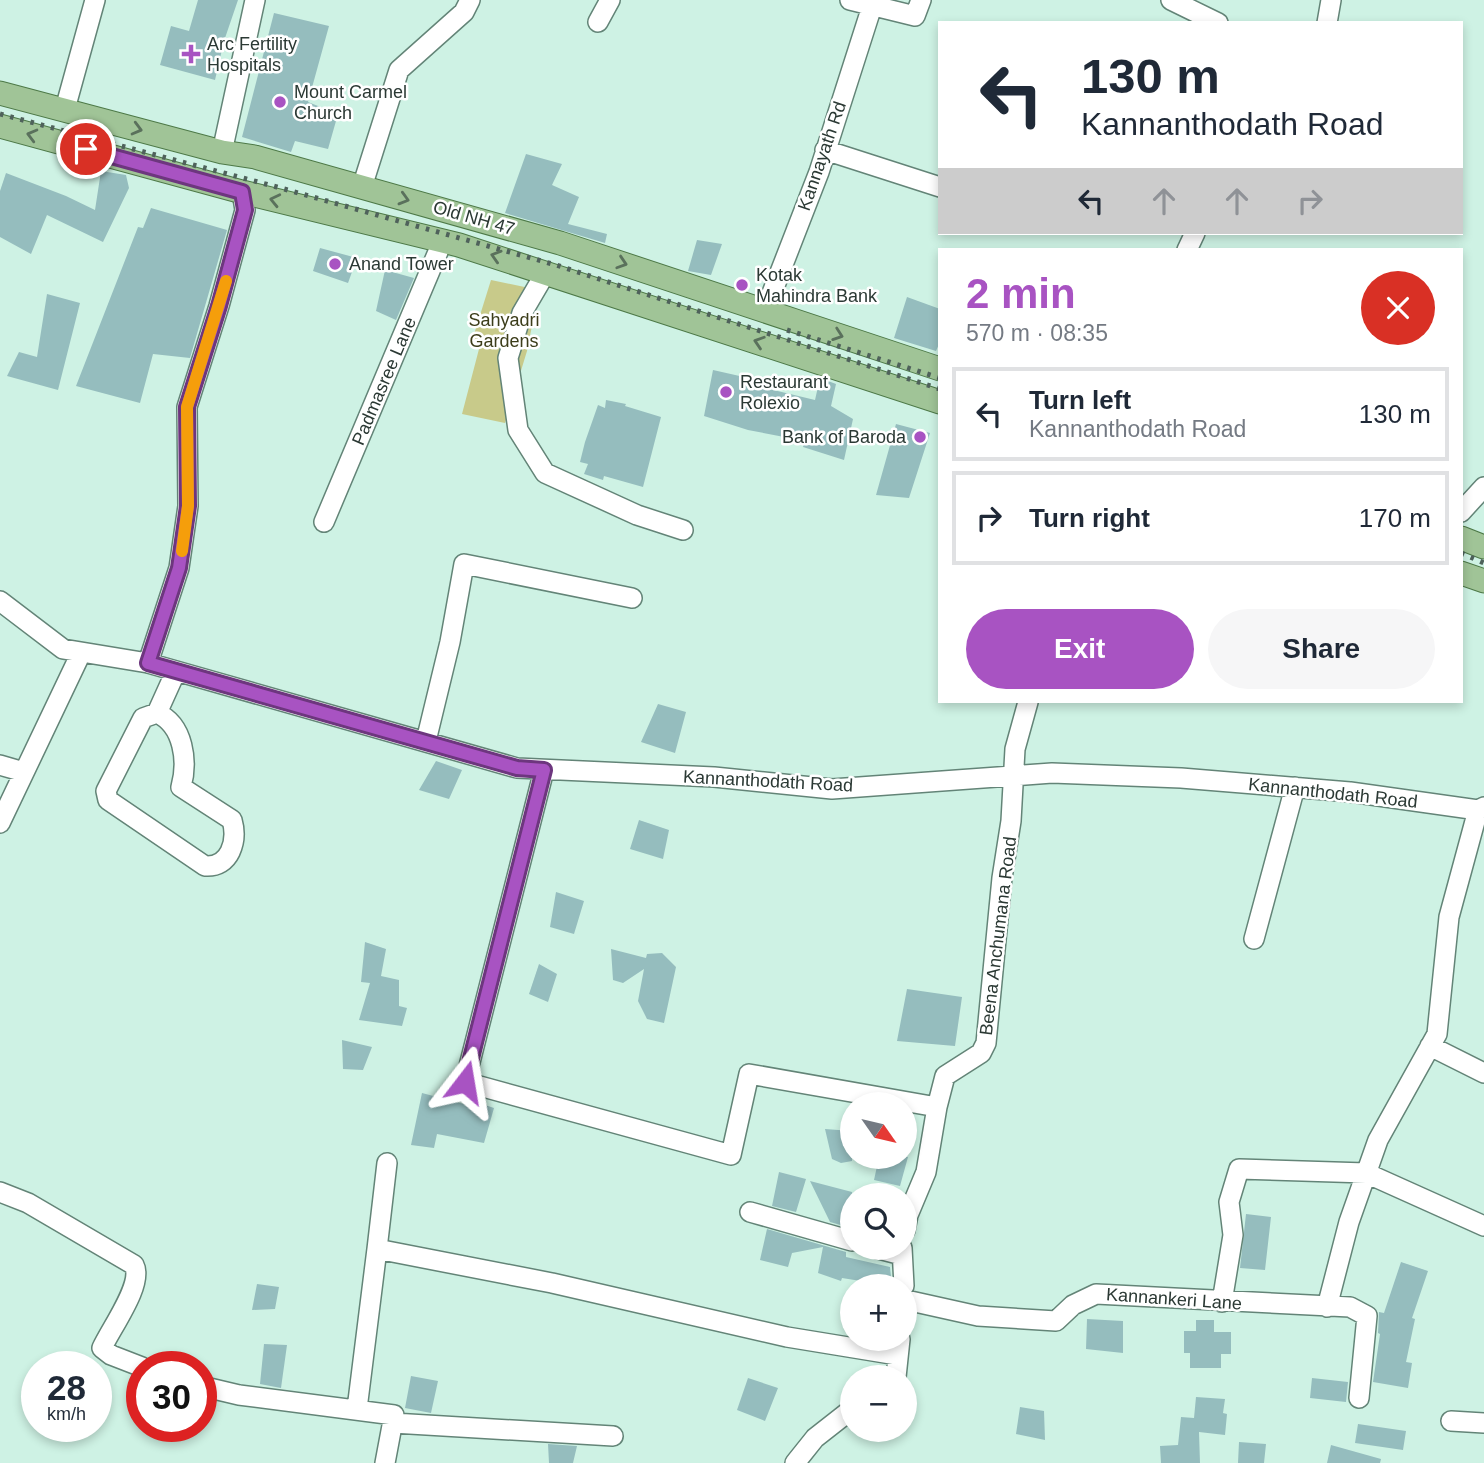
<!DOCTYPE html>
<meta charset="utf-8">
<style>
:root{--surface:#fff;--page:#f6f6f7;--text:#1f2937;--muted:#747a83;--line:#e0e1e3;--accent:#a853c2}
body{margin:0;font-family:Helvetica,sans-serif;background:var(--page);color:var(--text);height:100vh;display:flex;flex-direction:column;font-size:26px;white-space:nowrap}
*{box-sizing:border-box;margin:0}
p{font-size:23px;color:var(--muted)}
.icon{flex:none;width:38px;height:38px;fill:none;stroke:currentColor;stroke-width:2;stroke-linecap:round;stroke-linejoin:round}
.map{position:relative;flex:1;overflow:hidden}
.side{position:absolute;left:938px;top:248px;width:525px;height:455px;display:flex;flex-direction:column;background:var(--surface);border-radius:0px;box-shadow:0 4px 10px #0003}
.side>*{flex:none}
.banner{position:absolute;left:938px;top:21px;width:525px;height:214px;border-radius:0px;box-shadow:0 4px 10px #0003;background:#fff;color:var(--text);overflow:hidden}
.needle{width:46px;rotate:124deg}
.fabs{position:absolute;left:840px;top:1092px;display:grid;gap:14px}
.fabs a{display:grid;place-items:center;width:77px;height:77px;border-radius:50%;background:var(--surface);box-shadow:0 4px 10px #0003;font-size:35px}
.speed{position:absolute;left:21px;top:1351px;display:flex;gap:14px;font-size:35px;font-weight:700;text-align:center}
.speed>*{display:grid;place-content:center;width:91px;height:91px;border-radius:50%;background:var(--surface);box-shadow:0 4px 10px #0003;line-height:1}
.speed small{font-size:18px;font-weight:400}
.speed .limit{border:10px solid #d22;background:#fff;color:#111}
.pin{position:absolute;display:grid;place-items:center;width:60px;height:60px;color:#fff;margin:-30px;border:4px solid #fff;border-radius:50%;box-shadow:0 2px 7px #0007}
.me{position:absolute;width:77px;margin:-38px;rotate:14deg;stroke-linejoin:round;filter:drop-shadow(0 0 5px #0008)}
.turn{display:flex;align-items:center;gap:24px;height:147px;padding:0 28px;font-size:32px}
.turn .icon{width:91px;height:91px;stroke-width:2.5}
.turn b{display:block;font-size:49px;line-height:60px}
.lanes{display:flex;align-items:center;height:66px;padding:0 28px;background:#0003;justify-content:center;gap:35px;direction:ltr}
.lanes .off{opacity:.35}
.round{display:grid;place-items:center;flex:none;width:74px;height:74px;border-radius:37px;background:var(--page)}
.headline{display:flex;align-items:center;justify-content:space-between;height:119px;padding:0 28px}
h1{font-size:42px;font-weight:700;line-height:52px;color:var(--accent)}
.cta{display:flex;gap:14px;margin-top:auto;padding:14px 28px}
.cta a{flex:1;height:80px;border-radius:42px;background:var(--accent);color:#fff;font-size:28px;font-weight:700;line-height:80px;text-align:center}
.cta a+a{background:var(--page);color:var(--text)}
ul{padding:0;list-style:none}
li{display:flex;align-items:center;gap:21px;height:94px;margin:0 14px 10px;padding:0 14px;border:4px solid var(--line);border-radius:0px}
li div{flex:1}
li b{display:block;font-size:26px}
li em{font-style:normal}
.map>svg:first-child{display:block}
</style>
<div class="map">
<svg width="1484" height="1463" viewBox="0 0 1484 1463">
<rect width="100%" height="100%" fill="#cef2e4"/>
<path fill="#c8ca8a" d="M491,280L539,290L527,351L505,423L462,414L479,349L471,344Z"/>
<path fill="#95bdbe" d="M198,0H238L224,41L215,80L160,65L171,26L189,31Z
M274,13L329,26L308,102L338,114L328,149L295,141L291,152L242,137Z
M526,154L562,164L552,185L579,197L568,224L607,234L605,243L505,213Z
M101,171L126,175L129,188L103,242L47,215L31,254L0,237V191L6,173L66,196L95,210Z
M151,208L227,230L190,358L153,354L140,403L76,386L138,227L143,228Z
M697,240L722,244L711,275L688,271Z
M320,248L357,258L348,283L313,271Z
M385,270L414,278L396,320L376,311Z
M47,294L80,303L58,390L7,376L19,352L37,357Z
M907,297L940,309V342L936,351L894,338Z
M713,370L744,377V383L815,400L820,378L836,384L831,406L853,419L844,460L803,447L805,441L748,430L704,416Z
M606,400L626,404L625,406L661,417L643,487L604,476L603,480L584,474L588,464L580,462L585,442L598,405L605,408Z
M896,424L930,433L909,498L876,495Z
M658,704L686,712L675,753L641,742Z
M436,761L462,770L449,799L419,790Z
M639,820L669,830L663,859L630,849Z
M556,892L584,901L574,934L550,927Z
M365,942L386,949L381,976L399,980V1006L407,1008L402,1026L359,1020L370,983L361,982Z
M611,949L646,958L647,954L662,953L676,967L664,1023L647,1019L638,1001L644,969L623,983L613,980Z
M539,964L557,974L548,1002L529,994Z
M907,989L962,997L955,1046L897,1041Z
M342,1040L372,1047L363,1070L343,1069Z
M422,1093L475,1107L476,1102L494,1108L484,1143L437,1134L434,1148L411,1145Z
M825,1129L852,1131V1161L841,1163L832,1159Z
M879,1157H908L900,1186L874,1180Z
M779,1172L806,1179L796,1212L772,1206Z
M810,1181L852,1192L851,1228L830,1222Z
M1246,1214L1271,1217L1265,1270L1240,1268Z
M767,1229L846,1252V1257L890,1267L892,1286L842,1278L841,1281L818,1273L823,1247L792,1253L788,1267L760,1260Z
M1401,1262L1428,1271L1412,1318L1415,1319L1406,1362L1412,1363L1408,1388L1373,1382L1380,1334L1378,1333L1379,1312L1384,1313Z
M257,1284L279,1287L275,1309L252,1310Z
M1087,1319L1123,1321V1353L1086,1349Z
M1196,1320H1214V1332H1231V1354H1221V1368H1190V1353H1184V1331H1196Z
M264,1344L287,1345L281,1388L260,1384Z
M411,1376L438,1381L431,1413L405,1408Z
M748,1378L778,1388L765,1421L737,1410Z
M1312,1378L1348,1382L1346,1402L1310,1398Z
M1196,1397L1225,1399L1223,1413L1227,1414L1225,1435L1199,1432L1200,1463H1161L1160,1446L1178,1445L1181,1417L1194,1418Z
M1020,1407L1044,1411L1045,1440L1016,1434Z
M1358,1424L1406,1431L1403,1450L1355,1443Z
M1239,1442L1266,1444L1264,1463H1238Z
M548,1444L577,1446L573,1463H549Z
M1331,1445L1381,1459L1380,1463H1327Z"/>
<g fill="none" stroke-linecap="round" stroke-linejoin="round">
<defs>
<path id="minor" d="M850,0L915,16L921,0
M1171,0L1218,23
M598,22L610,0
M1327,23L1331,0
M65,109L95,0
M825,150L940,187
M222,152L255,0
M362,187L399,70L464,12L470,0
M1187,250L1195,233
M546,272L522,313L508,358L518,430L545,473L637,515L683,530
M765,311L819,172L874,0
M1461,512L1484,487
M324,522L443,240
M0,601L63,649L148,663L517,768L714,777L832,789L1052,773L1181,778L1350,792L1478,810L1484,807
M148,663L179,568L188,506L187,407L219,306L245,210L242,192
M157,713C184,725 188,762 181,787L232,820C238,841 230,868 205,866L108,800L106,791L143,718L157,713L176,671
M426,741L450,642L464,564L632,598
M0,765L24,772
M544,770L465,1082L731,1155L749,1074L937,1107
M0,823L81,653
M1254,939L1295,787
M1430,1046L1484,1073
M0,1192L28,1203L134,1265C144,1284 111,1328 102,1348L111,1355L142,1367
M750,1212L852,1241
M905,1230L908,1215L926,1172L937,1107L945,1076L981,1053L986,1043L1002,878L1011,821L1015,749L1028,702
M875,1248L902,1255
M902,1248L904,1286
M377,1249L387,1163
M906,1300L978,1316L1056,1321L1073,1305L1096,1294L1350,1307L1367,1316L1359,1398
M1222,1302L1233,1235L1229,1202L1239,1169L1366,1173L1484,1226
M1327,1307L1349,1222L1378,1140L1437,1034L1449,917L1478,810
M896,1377L900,1339
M201,1386L239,1395L394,1415L385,1463
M357,1409L377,1249L552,1283L787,1337L897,1355
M1451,1421L1484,1423
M393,1423L613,1436
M795,1463L815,1438L852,1409"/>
<path id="major" d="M0,93L222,152L255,157L560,243L940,369
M0,126L242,192L459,245L940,402
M1461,538L1484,547
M1461,573L1484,581"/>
</defs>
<use href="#minor" stroke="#638477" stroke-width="22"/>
<use href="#major" stroke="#4d7947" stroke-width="25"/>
<use href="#minor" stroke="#fff" stroke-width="19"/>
<use href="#major" stroke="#a0c497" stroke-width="23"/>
<path stroke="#4f625b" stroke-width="5" stroke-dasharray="3.5 7" stroke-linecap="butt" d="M0,114L277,187L556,265L940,389
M787,330L940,378
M1461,553L1484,563"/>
</g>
<defs><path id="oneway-chevron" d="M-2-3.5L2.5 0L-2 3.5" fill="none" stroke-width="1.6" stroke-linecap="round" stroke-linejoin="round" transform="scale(1.75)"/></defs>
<g stroke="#5a715c">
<use href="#oneway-chevron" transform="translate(137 129) rotate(15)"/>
<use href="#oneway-chevron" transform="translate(32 135) rotate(-165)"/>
<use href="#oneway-chevron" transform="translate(404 199) rotate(16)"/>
<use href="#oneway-chevron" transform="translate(275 200) rotate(-167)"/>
<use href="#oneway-chevron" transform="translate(496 256) rotate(-163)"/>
<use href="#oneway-chevron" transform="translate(622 263) rotate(18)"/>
<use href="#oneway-chevron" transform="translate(838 335) rotate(19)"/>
<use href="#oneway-chevron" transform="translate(759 342) rotate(-162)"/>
</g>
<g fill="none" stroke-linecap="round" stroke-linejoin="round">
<defs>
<path id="route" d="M86,149L242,192L245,210L219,306L187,407L188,506L179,568L148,663L517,768L544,770L465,1082"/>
</defs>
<use href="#route" stroke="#6d367e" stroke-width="18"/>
<use href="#route" stroke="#a853c2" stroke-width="12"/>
<path stroke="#f59e0b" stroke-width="12" d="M182,551L188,506L187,407L226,281"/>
</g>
<g fill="#a853c2" stroke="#fff" stroke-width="2.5">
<path d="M187.5 43.5h7v7h7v7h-7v7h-7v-7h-7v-7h7z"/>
<circle cx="280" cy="102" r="7"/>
<circle cx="335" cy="264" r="7"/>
<circle cx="742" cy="285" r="7"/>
<circle cx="726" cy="392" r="7"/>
<circle cx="920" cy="437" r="7"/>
</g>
<g text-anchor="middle" stroke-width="5" stroke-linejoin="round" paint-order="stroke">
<g font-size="18" fill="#2b3934" stroke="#fff" text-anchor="start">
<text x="207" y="50">Arc Fertility<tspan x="207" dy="21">Hospitals</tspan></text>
<text x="294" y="98">Mount Carmel<tspan x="294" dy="21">Church</tspan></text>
<text x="349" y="270">Anand Tower</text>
<text x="756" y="281">Kotak<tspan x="756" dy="21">Mahindra Bank</tspan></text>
<text x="740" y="388">Restaurant<tspan x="740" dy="21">Rolexio</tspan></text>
<text x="906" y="443" text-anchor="end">Bank of Baroda</text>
</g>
<g font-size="18" fill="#2b3934" stroke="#fff">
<text transform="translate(822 156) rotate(-71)" y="6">Kannayath Rd</text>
<text transform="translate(474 218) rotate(16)" y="6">Old NH 47</text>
<text transform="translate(384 381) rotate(-67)" y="6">Padmasree Lane</text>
<text transform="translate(768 781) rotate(3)" y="6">Kannanthodath Road</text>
<text transform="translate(1333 793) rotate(6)" y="6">Kannanthodath Road</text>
<text transform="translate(998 936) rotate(-83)" y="6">Beena Anchumana Road</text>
<text transform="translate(1174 1299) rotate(4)" y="6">Kannankeri Lane</text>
</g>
<g font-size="18" fill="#3c3d1a" stroke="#fff">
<text x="504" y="326">Sahyadri<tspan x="504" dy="21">Gardens</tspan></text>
</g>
</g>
</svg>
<div class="fabs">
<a><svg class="needle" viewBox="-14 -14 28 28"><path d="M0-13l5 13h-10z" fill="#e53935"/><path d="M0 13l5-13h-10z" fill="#747a83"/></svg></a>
<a><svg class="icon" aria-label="search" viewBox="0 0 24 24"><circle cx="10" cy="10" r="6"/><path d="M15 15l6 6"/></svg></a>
<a>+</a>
<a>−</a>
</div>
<div class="speed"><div>28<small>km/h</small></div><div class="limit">30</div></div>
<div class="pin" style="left:86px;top:149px;background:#d93025"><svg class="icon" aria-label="arrive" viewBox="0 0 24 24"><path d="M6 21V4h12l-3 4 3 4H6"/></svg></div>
<svg class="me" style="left:465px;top:1082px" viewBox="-20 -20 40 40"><path d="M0-17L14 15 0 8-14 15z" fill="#a853c2" stroke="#fff" stroke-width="4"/></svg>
<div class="banner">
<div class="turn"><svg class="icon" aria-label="left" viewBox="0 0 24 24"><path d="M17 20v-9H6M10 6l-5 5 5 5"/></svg><div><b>130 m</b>Kannanthodath Road</div></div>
<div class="lanes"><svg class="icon" aria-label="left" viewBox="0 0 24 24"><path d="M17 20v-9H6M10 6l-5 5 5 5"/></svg><svg class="icon off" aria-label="ahead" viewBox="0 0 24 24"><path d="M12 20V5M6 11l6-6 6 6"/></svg><svg class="icon off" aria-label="ahead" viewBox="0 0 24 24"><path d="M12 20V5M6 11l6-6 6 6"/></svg><svg class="icon off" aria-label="right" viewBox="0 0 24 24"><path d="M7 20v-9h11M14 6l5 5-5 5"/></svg></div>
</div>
<section class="side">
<div class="headline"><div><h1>2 min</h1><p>570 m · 08:35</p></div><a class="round" style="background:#d93025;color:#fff"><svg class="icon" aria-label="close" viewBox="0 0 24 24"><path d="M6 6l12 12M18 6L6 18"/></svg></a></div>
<ul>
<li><svg class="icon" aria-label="left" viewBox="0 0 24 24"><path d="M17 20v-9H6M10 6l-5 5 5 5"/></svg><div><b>Turn left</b><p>Kannanthodath Road</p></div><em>130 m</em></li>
<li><svg class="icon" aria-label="right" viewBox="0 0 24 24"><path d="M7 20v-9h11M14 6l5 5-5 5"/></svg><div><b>Turn right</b></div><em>170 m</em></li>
</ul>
<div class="cta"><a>Exit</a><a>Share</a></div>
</section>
</div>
